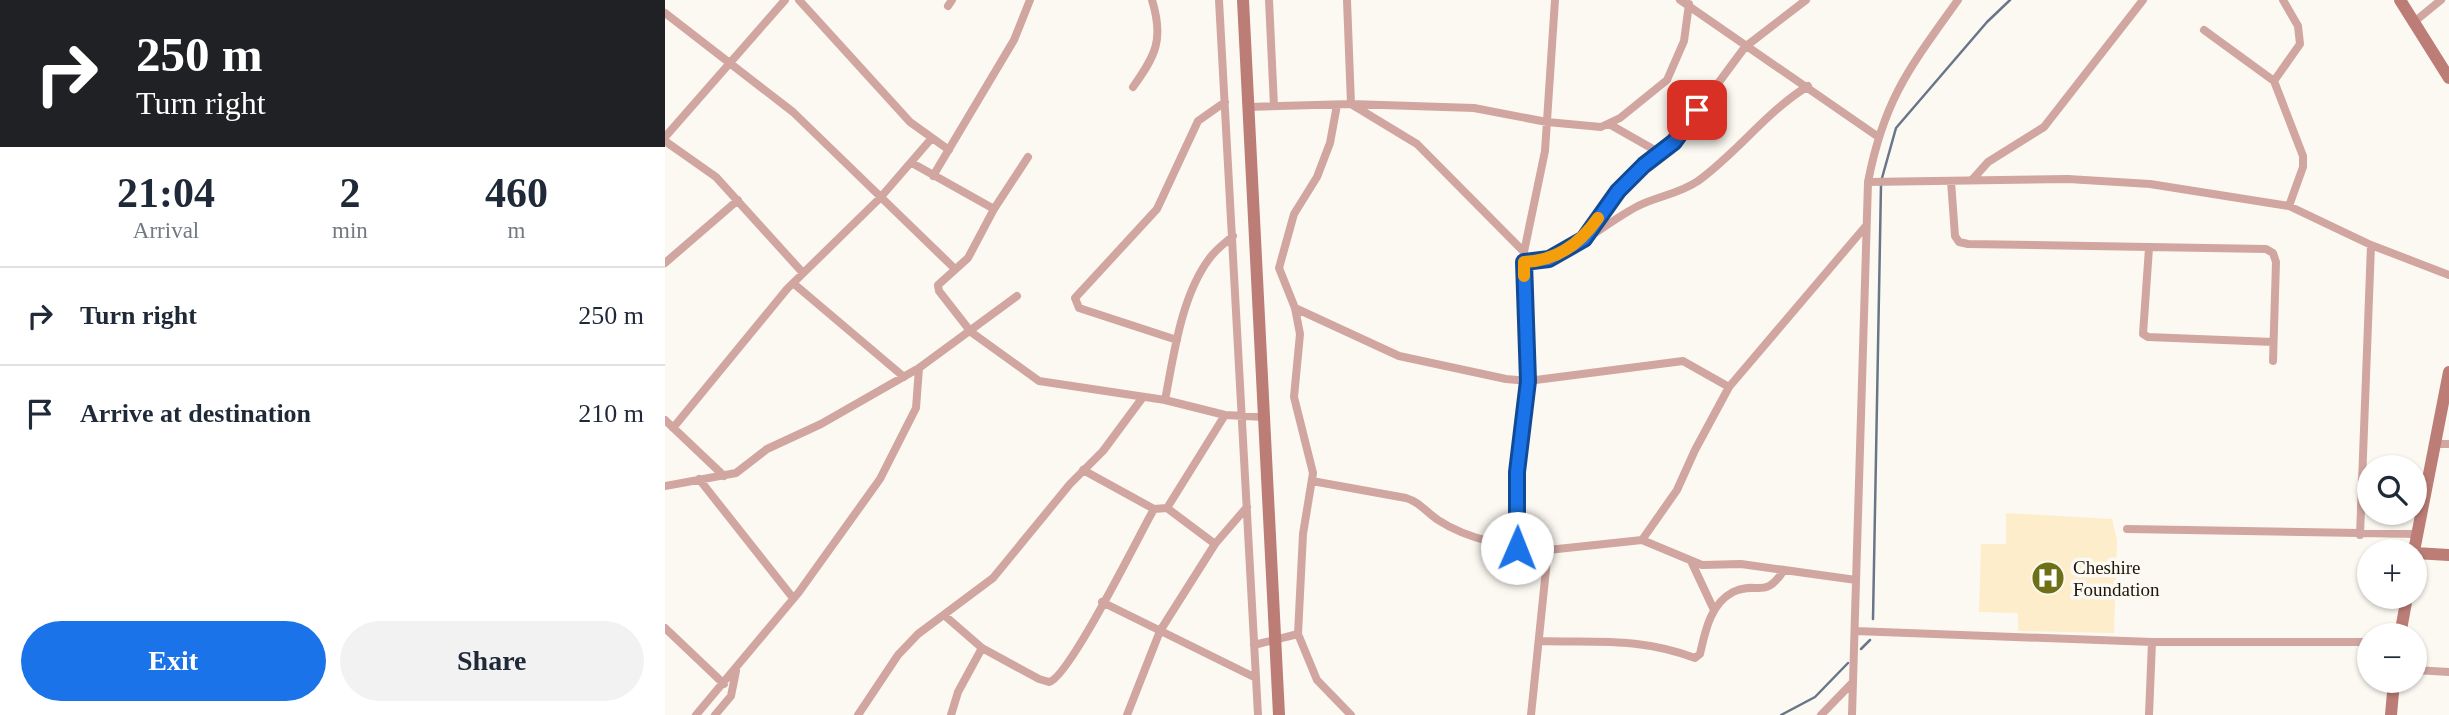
<!DOCTYPE html>
<meta charset="utf-8">
<style>
:root{--surface:#fff;--page:#f2f2f3;--text:#1f2937;--muted:#747a83;--line:#e0e1e3;--accent:#1a73e8}
body{margin:0;font-family:"Times New Roman",serif;background:var(--page);color:var(--text);height:100vh;display:flex;flex-direction:column;font-size:26px;white-space:nowrap}
*{box-sizing:border-box;margin:0}
p{font-size:23px;color:var(--muted)}
.icon{flex:none;width:38px;height:38px;fill:none;stroke:currentColor;stroke-width:2;stroke-linecap:round;stroke-linejoin:round}
.map{position:relative;flex:1;overflow:hidden}
.panel{display:flex;flex-direction:column;background:var(--surface);width:665px}
.panel>*{flex:none}
.guide{background:#202124;color:#fff;overflow:hidden}
.tools{position:absolute;left:1692px;top:455px;display:grid;gap:14px}
.tools a{display:grid;place-items:center;width:70px;height:70px;border-radius:50%;background:var(--surface);box-shadow:0 2px 5px #0004;font-size:35px}
.pin{position:absolute;display:grid;place-items:center;width:60px;height:60px;color:#fff;margin:-30px;border-radius:14px;box-shadow:0 4px 10px #0006}
.me{position:absolute;width:77px;margin:-38px;rotate:1deg;stroke-linejoin:round;filter:drop-shadow(0 0 5px #0008)}
.turn{display:flex;align-items:center;gap:24px;height:147px;padding:0 21px;font-size:32px}
.turn .icon{width:91px;height:91px;stroke-width:2.5}
.turn b{display:block;font-size:49px;line-height:60px}
.eta{display:flex;justify-content:space-evenly;align-items:center;height:119px;text-align:center}
.eta b{font-size:42px;font-weight:600;line-height:49px}
.cta{display:flex;gap:14px;margin-top:auto;padding:14px 21px}
.cta a{flex:1;height:80px;border-radius:42px;background:var(--accent);color:#fff;font-size:28px;font-weight:600;line-height:80px;text-align:center}
.cta a+a{background:var(--page);color:var(--text)}
ul{padding:0;list-style:none}
li{display:flex;align-items:center;gap:21px;height:98px;padding:0 21px;border-top:2px solid var(--line)}
li div{flex:1}
li b{display:block;font-size:26px}
li em{font-style:normal}
main{display:flex;flex:1;min-height:0}
.map>svg:first-child{display:block}
</style>
<main>
<section class="panel">
<div class="guide">
<div class="turn"><svg class="icon" aria-label="right" viewBox="0 0 24 24"><path d="M7 20v-9h11M14 6l5 5-5 5"/></svg><div><b>250 m</b>Turn right</div></div>
</div>
<div class="eta">
<div><b>21:04</b><p>Arrival</p></div>
<div><b>2</b><p>min</p></div>
<div><b>460</b><p>m</p></div>
</div>
<ul>
<li><svg class="icon" aria-label="right" viewBox="0 0 24 24"><path d="M7 20v-9h11M14 6l5 5-5 5"/></svg><div><b>Turn right</b></div><em>250 m</em></li>
<li><svg class="icon" aria-label="arrive" viewBox="0 0 24 24"><path d="M6 21V4h12l-3 4 3 4H6"/></svg><div><b>Arrive at destination</b></div><em>210 m</em></li>
</ul>
<div class="cta"><a>Exit</a><a>Share</a></div>
</section>
<div class="map">
<svg width="1784" height="715" viewBox="0 0 1784 715">
<rect width="100%" height="100%" fill="#fcf9f2"/>
<path fill="#fdedcb" d="M1341,513L1447,519L1452,540L1449,633L1353,631V613L1314,612L1316,544H1341Z"/>
<g fill="none" stroke-linecap="round" stroke-linejoin="round">
<path stroke="#697689" stroke-width="2.5" d="M1217,178L1231,128L1322,22L1345,0
M1208,619L1216,185
M1196,649L1205,640
M1116,715L1150,697L1183,663"/>
<path stroke="#d1a6a1" stroke-width="8" d="M134,0L245,122L284,150
M554,0L593,715
M604,0L609,106
M682,0L686,104L752,144L859,252
M1015,0L1212,136
M1618,0L1633,26L1635,44L1609,81L1638,156V167L1624,206
M283,6L287,0
M0,13L128,112L289,268
M1749,22L1776,0
M1539,30L1609,81
M468,87C491,55 499,39 487,0
M672,105L665,143L652,177L629,214L614,268L630,308L635,334L629,397L648,473L638,534L633,634L652,680L686,715
M583,107L686,104L809,108L882,122L936,127L955,118L1002,80L1019,41L1024,4
M944,124L995,153
M0,137L120,0
M0,141L51,177L138,273
M247,163L329,209L363,157
M268,176L349,40L365,0
M1307,180L1323,162L1379,127L1478,0
M1286,181L1290,236L1294,242L1303,244L1601,249L1608,253L1611,262L1608,361
M1203,182L1403,179L1485,184L1624,206L1706,245L1784,275
M329,209L303,258L273,285L274,291L306,332L374,381L500,400L560,415L600,417
M921,236L962,181L1014,136L1080,47L1141,0
M1484,248L1478,334L1483,337L1608,342
M859,262C902,261 936,225 973,206C993,196 1014,194 1033,181C1073,152 1101,112 1143,86
M0,263L73,200
M128,283L239,377
M630,308L734,356L841,379L863,381L1018,361L1064,387
M512,340L414,308L410,298L492,209L533,121L560,102
M500,400C509,354 516,297 544,259C550,250 560,243 568,236
M0,420L59,476
M8,428L122,289L215,198L266,139
M1770,444H1784
M34,479L128,598
M647,481L741,498C755,502 761,512 773,520C805,541 846,547 883,550
M0,486L71,473L102,449L156,424L254,368L352,296
M502,508L550,544
M489,509L502,508L560,415
M1462,529L1753,534
M1695,535L1706,245
M977,540L1037,565L1076,564L1191,580
M852,548V472L863,381L859,252L880,151L890,0
M1026,561L1049,610
M437,602L591,678
M279,615L317,648L374,679L384,682C404,678 474,535 489,509L418,470
M0,628L59,684
M1190,631L1487,642H1704
M874,641C932,643 974,637 1030,658L1035,654C1040,632 1045,604 1068,592C1092,580 1099,601 1119,570
M589,645L633,634
M1750,670L1784,672
M31,715L134,592L215,479L251,408L254,368
M50,715L66,696L71,671
M193,715L233,655L253,634L328,578L405,484L438,451L478,397
M286,715L293,692L317,648
M462,715L495,631L550,544L582,507
M866,715L883,550L977,540L1012,490L1030,450L1064,387L1200,227
M1156,715L1188,682
M1187,715L1203,182C1219,99 1245,67 1293,0
M1484,715L1487,642"/>
<path stroke="#bb7d76" stroke-width="12" d="M578,0L614,715
M1735,0L1784,78
M1749,551L1784,372
M1750,553L1784,555
M1735,635L1742,597
M1726,715L1729,681"/>
</g>
<g fill="none" stroke-linecap="round" stroke-linejoin="round">
<defs>
<path id="route" d="M852,548V472L863,381L859,262L884,259L919,239L953,191L979,165L1009,142L1032,110"/>
</defs>
<use href="#route" stroke="#114b97" stroke-width="18"/>
<use href="#route" stroke="#1a73e8" stroke-width="12"/>
<path stroke="#f59e0b" stroke-width="12" d="M859,276V262C891,261 915,244 933,218"/>
</g>
<defs>
<symbol id="hospital-disc" viewBox="-11 -11 22 22"><circle r="9.5" fill="#6d7016" stroke="#fcf9f2"/><path d="M-5-5h3v3.5h4V-5h3V5h-3V1.5h-4V5h-3Z" fill="#fff"/></symbol>
</defs>
<g fill-rule="evenodd">
<use href="#hospital-disc" x="1364" y="559" width="38" height="38"/>
</g>
<g text-anchor="middle" stroke-width="7" stroke-linejoin="round" paint-order="stroke">
<g font-size="19" fill="#1d170a" stroke="#fcf9f2" text-anchor="start">
<text x="1408" y="574">Cheshire<tspan x="1408" dy="22">Foundation</tspan></text>
</g>
</g>
</svg>
<div class="tools">
<a><svg class="icon" aria-label="search" viewBox="0 0 24 24"><circle cx="10" cy="10" r="6"/><path d="M15 15l6 6"/></svg></a>
<a>+</a>
<a>−</a>
</div>
<div class="pin" style="left:1032px;top:110px;background:#d93025"><svg class="icon" aria-label="arrive" viewBox="0 0 24 24"><path d="M6 21V4h12l-3 4 3 4H6"/></svg></div>
<svg class="me" style="left:852px;top:548px" viewBox="-20 -20 40 40"><circle r="19" fill="#fff"/><path d="M0-13L10 11 0 6-10 11z" fill="#1a73e8"/></svg>
</div>
</main>
